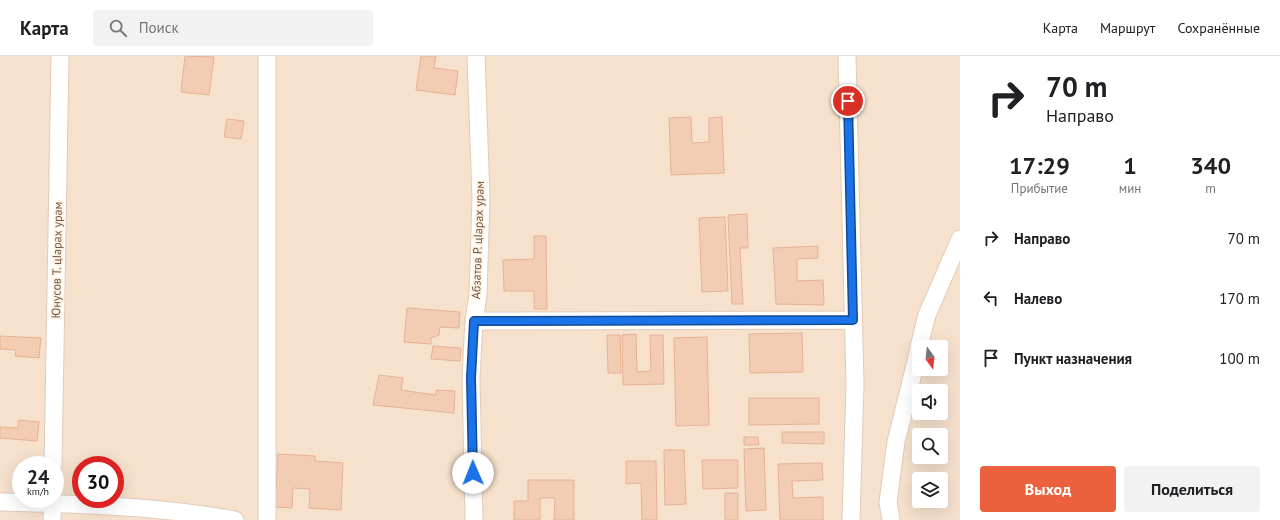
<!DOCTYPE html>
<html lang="ru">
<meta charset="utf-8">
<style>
:root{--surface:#fff;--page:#f2f2f2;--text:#202124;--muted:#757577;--line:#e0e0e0;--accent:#ec613d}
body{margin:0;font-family:"PT Sans",sans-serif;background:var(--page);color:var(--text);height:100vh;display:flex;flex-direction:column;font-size:15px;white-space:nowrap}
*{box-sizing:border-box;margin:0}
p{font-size:13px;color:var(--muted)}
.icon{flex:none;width:22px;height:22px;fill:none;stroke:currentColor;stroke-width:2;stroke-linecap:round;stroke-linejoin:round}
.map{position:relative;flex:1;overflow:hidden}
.side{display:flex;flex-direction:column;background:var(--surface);width:320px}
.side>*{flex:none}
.top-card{background:#fff;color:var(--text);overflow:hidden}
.needle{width:26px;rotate:165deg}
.tools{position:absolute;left:912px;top:284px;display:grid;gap:8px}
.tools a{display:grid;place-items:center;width:36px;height:36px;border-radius:4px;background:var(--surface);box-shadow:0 4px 16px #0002;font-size:20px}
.speed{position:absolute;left:12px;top:400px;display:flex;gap:8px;font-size:20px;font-weight:700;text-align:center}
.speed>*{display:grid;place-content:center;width:52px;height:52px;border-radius:50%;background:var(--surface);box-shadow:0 4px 16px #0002;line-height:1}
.speed small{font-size:10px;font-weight:400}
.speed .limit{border:6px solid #d22;background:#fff;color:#111}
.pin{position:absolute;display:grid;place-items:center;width:34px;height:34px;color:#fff;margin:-17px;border:2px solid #fff;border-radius:50%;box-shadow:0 1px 4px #0007}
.me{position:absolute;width:44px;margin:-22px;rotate:359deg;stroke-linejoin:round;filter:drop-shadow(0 0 3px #0008)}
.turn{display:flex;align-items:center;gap:14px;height:84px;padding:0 20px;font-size:18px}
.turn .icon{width:52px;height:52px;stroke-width:2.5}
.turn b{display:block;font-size:28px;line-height:34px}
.eta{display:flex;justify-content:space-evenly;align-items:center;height:68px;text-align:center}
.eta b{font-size:24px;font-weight:700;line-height:28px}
.primary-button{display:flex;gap:8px;margin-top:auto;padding:8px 20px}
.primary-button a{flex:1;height:46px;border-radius:4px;background:var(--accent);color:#fff;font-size:16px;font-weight:700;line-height:46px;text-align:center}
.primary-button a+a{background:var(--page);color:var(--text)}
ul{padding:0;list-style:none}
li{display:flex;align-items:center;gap:12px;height:60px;padding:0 20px}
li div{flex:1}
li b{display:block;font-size:15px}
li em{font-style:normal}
header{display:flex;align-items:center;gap:24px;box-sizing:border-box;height:56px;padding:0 20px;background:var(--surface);border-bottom:1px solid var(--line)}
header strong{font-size:19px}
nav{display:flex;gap:22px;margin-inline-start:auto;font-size:14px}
.search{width:280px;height:36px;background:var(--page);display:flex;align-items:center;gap:10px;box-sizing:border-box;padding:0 14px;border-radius:4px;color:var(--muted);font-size:15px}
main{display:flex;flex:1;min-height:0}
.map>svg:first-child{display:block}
</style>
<header>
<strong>Карта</strong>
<div class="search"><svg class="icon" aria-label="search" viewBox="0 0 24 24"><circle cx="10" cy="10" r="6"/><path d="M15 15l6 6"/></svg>Поиск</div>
<nav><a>Карта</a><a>Маршрут</a><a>Сохранённые</a></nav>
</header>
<main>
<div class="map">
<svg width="960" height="464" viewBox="0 0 960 464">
<rect width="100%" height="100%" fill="#fdf0dd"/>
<path fill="#f5e1cc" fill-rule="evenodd" d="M0,0H960V464H0ZM919,291H941V313H919ZM919,335H941V357H919ZM919,379H941V401H919ZM21,409H55V443H21ZM81,409H115V443H81ZM919,423H941V445H919Z"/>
<path fill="#f3ccb4" stroke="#e6b294" d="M185,0L214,1L209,39L181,36Z
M421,0H436L434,12L458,15L455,39L416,34Z
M691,61L692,87L709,86V62L722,61L724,117L671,119L669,62Z
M227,63L244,65L241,83L224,81Z
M747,158L748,192H740L743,248H732L728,159Z
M725,161L728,235L702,236L699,162Z
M534,180H546L547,253H534V235H504L503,204L534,203Z
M818,190V202L797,203V225L823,224L824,249L776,248L773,192Z
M407,252L460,256L459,272L440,271L439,279L431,282V288L404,286Z
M802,277L803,316L750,317L749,278Z
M636,278L637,316L651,315L650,279H663L664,328L623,329L622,279Z
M607,279H620L621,317H608Z
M0,280L41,282L39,302L15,300L16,294L0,293Z
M707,281L709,369L676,370L674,282Z
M433,290L461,292L460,305L431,303Z
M379,319L403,322L401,334L436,339V334L455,335L454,357L373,349Z
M749,342H819V368L749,369Z
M19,364L39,366L37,385L0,382V371L18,372Z
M782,376H824V388L782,387Z
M744,381H758L759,389H744Z
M764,392L766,454L746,455L744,393Z
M664,394H684L686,448L665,449Z
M278,398L315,400V405L343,407L341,454L309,452L310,433L293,432L292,452L275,451Z
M702,404H738V432L703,433Z
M626,405H656L657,464H642L641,427L626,428Z
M822,407L823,424L792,425L793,442L823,441V464H780L778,408Z
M528,424H574V464H554L555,442H540V464H514V445H528Z
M725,437H738V464H725Z"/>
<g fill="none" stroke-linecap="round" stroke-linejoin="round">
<defs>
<path id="minor" d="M847,0L855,328L851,464
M474,265L853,264
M919,291L927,259L960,183
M53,409L60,0
M0,446C78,448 158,450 235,464
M52,464L53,443
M267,464V0
M474,464L471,322L474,265L478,239L481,142L476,0
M891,464L888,446L896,386L919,293"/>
</defs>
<use href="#minor" stroke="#e1ccba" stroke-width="19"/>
<use href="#minor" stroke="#fff" stroke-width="17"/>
</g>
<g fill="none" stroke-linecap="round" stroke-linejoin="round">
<defs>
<path id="route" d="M473,417L471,322L474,265L853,264L848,45"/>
</defs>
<use href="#route" stroke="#114b97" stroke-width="10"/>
<use href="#route" stroke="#1a73e8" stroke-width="7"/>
</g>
<g text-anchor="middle" stroke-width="3.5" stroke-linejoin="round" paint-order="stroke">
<g font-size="12" fill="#735545" stroke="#fff4e4">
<text transform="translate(478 184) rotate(-88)" y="4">Абзатов Р. цIарах урам</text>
<text transform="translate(57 204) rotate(-89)" y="4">Юнусов Т. цIарах урам</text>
</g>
</g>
</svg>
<div class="tools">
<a><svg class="needle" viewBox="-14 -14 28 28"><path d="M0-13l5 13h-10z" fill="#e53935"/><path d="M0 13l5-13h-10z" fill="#757577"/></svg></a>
<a><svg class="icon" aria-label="sound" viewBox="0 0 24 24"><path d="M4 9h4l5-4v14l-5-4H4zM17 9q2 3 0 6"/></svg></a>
<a><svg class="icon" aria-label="search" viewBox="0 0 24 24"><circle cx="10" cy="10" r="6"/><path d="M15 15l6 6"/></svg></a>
<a><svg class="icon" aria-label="layers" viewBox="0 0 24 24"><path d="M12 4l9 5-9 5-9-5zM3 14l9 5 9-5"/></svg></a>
</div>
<div class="speed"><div>24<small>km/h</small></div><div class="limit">30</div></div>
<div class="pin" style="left:848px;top:45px;background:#d93025"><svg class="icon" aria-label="arrive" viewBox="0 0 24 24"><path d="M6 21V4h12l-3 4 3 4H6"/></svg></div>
<svg class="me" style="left:473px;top:417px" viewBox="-20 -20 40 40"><circle r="19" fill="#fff"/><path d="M0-13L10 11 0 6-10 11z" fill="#1a73e8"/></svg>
</div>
<section class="side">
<div class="top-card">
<div class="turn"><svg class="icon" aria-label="right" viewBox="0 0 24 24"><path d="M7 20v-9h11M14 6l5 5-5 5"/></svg><div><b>70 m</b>Направо</div></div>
</div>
<div class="eta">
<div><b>17:29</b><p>Прибытие</p></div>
<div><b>1</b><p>мин</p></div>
<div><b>340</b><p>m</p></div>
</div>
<ul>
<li><svg class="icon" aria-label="right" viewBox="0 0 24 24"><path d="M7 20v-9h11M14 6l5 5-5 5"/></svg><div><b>Направо</b></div><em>70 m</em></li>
<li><svg class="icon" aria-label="left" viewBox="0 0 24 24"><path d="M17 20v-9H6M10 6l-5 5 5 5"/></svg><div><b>Налево</b></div><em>170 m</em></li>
<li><svg class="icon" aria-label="arrive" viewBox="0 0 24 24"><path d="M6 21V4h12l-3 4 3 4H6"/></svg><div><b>Пункт назначения</b></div><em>100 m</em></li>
</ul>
<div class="primary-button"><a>Выход</a><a>Поделиться</a></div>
</section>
</main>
